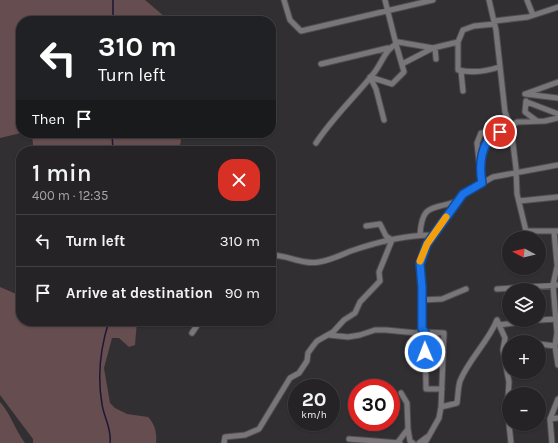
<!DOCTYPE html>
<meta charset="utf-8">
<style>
:root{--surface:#262326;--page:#322f32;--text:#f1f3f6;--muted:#a4a4a7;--line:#424043}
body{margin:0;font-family:Karla,sans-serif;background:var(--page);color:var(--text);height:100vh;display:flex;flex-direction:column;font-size:15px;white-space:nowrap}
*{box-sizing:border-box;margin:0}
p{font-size:13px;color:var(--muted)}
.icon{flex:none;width:22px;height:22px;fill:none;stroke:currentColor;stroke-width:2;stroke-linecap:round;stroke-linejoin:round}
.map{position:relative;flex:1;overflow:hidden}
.panel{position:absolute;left:16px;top:146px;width:260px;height:180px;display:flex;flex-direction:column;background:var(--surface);border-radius:16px;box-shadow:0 1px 3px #0004,0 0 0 1px var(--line)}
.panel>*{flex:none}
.top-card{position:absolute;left:16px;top:16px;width:260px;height:122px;border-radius:16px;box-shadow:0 1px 3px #0004,0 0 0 1px var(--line);background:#202124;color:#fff;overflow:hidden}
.needle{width:26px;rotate:277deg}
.fabs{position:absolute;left:502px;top:231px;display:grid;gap:8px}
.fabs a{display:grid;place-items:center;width:44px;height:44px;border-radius:50%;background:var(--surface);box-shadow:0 1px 3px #0004,0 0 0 1px var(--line);font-size:20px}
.speed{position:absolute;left:288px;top:379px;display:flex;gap:8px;font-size:20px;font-weight:700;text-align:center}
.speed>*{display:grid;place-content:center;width:52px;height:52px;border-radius:50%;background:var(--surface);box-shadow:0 1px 3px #0004,0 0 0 1px var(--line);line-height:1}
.speed small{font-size:10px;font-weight:400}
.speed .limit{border:6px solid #d22;background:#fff;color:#111}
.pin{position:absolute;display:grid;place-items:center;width:34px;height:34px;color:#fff;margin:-17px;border:2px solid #fff;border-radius:50%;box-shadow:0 1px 4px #0007}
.me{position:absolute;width:44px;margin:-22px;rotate:359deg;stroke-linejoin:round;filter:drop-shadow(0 0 3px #0008)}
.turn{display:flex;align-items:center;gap:14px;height:84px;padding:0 16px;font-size:18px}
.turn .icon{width:52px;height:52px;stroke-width:2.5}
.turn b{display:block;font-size:28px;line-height:34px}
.then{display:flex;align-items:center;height:38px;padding:0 16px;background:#0003;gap:8px;font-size:15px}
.round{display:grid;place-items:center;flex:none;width:42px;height:42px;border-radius:16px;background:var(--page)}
.summary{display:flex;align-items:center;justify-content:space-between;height:68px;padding:0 16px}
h1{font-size:24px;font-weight:600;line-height:30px}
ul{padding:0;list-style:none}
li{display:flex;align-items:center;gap:12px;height:52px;padding:0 16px;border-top:1px solid var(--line)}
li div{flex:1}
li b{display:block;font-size:15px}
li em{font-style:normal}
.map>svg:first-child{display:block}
</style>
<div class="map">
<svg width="558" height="443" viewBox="0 0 558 443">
<rect width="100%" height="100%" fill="#322f32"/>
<path fill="#664d4f" d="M0,0H145L165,17L167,21H21V133L0,138Z
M32,133H177L181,140L179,151H32L33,145Z
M0,287L21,296V321H137L135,345L129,347L119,338H112L104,368L110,403L115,408L127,414L148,417C155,424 157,433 156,443H33V439L0,395Z
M0,402C11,414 15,430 25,443H0Z"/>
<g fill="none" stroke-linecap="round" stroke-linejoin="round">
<path stroke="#1d1734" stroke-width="1.5" d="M113,21V0
M112,133L113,151
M109,321C100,349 97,375 102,404C104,418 112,429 110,443"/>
<defs>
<path id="minor" d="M284,0L290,20L301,31L433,0
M489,0L496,30L505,112L511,128L516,168L517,194L526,231H558
M527,0L533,15
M494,21L528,17L558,7
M458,42V70C472,73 485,72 499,67
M435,48L436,59
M321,64L388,48
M402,64L431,49
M461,71L463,91
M370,77L392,84L404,72L396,44L398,42L433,48L458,42L463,30L474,26L495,24
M370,77L376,89L384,120
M525,94L558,82
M525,94L558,98
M526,101L525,112L537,121
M527,102L558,114
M316,143C333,117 355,97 374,73C382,63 385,50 396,44L385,0
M479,162L477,143L481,133L497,132
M482,183C480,168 479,142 495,134C504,129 510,129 517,122L545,121L558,118
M519,201L558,197
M554,231L557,264
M420,235C422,203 432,210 458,201
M271,255C288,255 302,265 319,262C331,260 341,255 351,251C377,242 406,235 433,235
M558,262L553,285L557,333L555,346L558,365
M497,289L558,285
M422,300L442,299L466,289
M497,320L505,338L503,350L509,382L508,398L509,420
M539,320L557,319
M499,325L536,320
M425,332L426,389H442
M192,333L200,321
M329,335L348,337L360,335L375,330H386L417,333L422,329
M539,344L555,346
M441,407L457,403C458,396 458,388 460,381C469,359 488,342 497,320
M550,419L558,418
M509,424L511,443
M408,429L410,441L413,443
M349,439L400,443
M398,442L408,429L407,403L401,393
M224,443L225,437L245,435L259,429L290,378L299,373L307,361L308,353L313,346L317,341L333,332L344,320L355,313L360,302L380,281L379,272L392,240L386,236L380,224L366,226
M419,443L427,437
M425,443L439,418L441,407L444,333L425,332L422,329V287L419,264L427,244L463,194L493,177L558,165
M552,443L550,419L558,399"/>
</defs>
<use href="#minor" stroke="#4f4d4e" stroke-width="7"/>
<use href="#minor" stroke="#797578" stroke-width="5"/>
</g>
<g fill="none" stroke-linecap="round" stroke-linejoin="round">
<defs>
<path id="route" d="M425,352V332L422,329V287L420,264L427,244L463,194L482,183C479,166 480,139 500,132"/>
</defs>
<use href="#route" stroke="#114b97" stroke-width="10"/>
<use href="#route" stroke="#1a73e8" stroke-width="7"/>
<path stroke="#f59e0b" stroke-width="7" d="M420,261L427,244L446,217"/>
</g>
</svg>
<div class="fabs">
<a><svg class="needle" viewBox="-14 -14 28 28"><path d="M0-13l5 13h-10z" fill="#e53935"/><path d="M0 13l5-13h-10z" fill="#a4a4a7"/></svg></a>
<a><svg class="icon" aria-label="layers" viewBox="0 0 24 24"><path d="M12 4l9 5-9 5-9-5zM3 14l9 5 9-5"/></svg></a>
<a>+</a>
<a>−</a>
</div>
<div class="speed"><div>20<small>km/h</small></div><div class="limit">30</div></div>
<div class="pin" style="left:500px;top:132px;background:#d93025"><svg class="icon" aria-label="arrive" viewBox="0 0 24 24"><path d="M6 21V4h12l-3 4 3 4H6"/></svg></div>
<svg class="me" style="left:425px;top:352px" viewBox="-20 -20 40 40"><circle r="17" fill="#1a73e8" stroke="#fff" stroke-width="3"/><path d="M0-11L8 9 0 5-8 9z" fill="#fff"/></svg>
<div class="top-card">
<div class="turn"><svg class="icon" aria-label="left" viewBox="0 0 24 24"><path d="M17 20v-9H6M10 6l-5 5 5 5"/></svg><div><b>310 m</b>Turn left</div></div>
<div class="then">Then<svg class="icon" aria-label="arrive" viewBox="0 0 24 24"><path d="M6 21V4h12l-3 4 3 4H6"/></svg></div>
</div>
<section class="panel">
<div class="summary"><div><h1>1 min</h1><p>400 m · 12:35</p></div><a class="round" style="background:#d93025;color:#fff"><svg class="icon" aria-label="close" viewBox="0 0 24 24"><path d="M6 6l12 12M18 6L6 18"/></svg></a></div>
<ul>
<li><svg class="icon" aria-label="left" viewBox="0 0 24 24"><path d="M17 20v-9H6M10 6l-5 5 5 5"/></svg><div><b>Turn left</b></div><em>310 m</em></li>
<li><svg class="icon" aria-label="arrive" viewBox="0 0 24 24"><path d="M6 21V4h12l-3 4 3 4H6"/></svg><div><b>Arrive at destination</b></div><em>90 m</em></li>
</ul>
</section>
</div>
